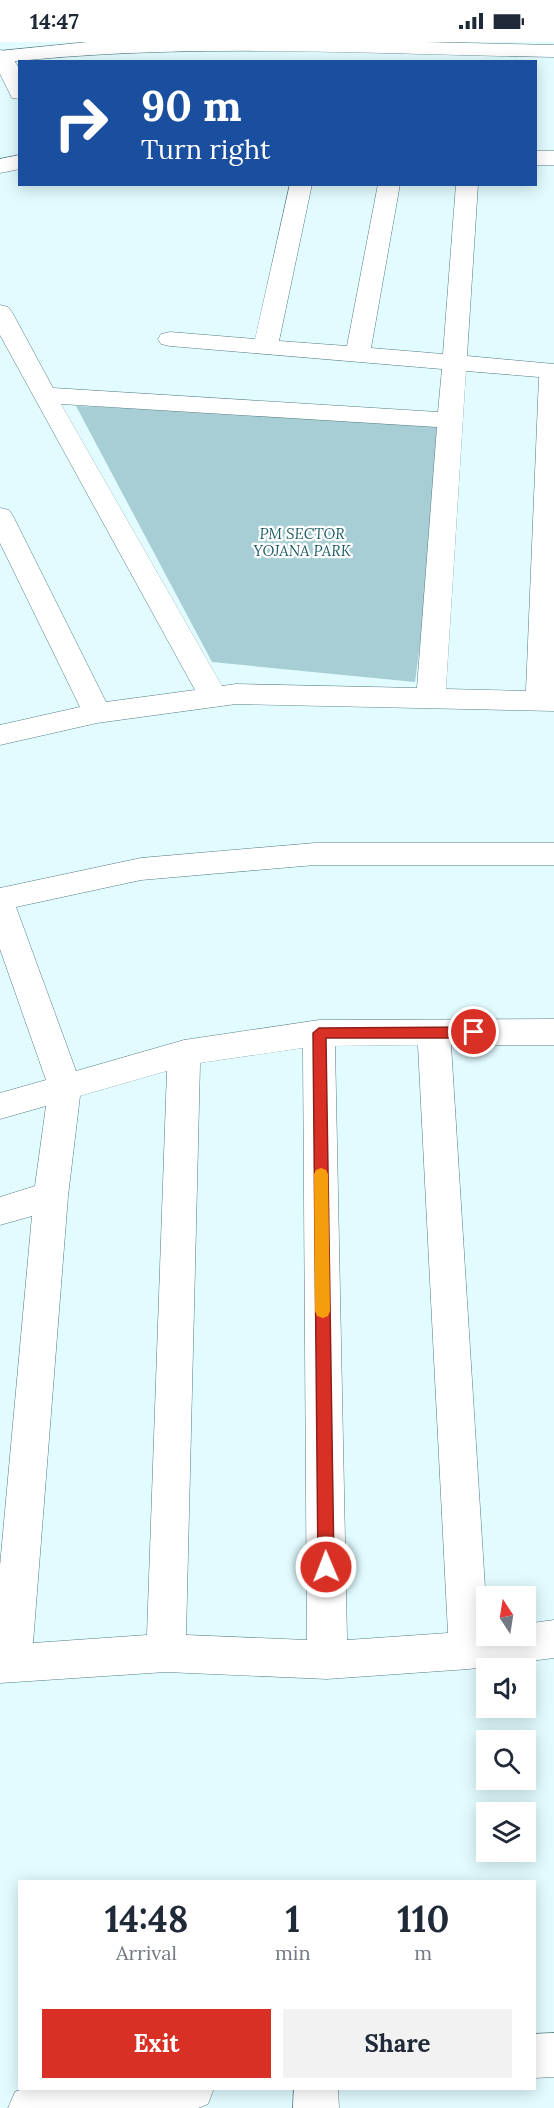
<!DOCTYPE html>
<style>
:root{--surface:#fff;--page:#f2f2f3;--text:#1f2937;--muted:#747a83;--accent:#d93025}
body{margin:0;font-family:Lora,serif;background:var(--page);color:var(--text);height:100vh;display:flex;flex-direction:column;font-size:22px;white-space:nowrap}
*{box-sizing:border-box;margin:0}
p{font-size:20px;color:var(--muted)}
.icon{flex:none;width:33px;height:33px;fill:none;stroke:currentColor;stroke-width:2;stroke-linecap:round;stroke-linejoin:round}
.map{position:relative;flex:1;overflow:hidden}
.sheet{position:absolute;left:18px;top:1838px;width:518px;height:210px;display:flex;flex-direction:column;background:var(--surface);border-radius:0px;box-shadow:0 3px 15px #0003}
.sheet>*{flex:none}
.guide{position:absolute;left:18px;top:18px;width:519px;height:126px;border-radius:0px;box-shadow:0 3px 15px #0003;background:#1a4fa0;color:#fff;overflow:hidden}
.needle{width:39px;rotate:348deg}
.fabs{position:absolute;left:476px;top:1544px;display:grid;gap:12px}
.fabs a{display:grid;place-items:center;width:60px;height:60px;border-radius:0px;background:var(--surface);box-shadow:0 3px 15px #0003;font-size:30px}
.pin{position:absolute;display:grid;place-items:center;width:51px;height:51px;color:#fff;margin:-26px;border:3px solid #fff;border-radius:50%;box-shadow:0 2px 6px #0007}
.me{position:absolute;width:66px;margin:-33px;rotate:359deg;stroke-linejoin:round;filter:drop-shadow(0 0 4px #0008)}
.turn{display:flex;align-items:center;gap:21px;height:126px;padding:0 24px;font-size:27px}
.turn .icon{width:78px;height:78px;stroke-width:2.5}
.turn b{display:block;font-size:42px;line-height:51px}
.eta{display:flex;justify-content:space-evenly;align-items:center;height:102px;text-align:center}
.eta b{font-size:36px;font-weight:700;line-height:42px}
.cta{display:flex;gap:12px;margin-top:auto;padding:12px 24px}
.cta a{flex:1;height:69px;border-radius:0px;background:var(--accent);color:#fff;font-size:24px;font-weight:700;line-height:69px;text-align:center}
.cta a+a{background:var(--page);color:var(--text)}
.status{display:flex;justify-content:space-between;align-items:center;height:42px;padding:0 30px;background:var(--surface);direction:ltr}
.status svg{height:16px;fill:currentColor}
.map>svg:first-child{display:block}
</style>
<div class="status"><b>14:47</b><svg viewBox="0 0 49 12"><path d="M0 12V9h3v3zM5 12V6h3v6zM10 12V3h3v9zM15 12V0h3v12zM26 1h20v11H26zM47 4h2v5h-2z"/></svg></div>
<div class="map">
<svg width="554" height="2066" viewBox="0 0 554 2066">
<rect width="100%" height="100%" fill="#e1fbff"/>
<path fill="#a7ced5" d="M76,364L450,378L415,640L212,620Z"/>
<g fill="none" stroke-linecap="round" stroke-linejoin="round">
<defs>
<path id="minor" d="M0,8L9,10L20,28V57L12,56L0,32Z
M536,109H554V123H536Z
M20,113V127L0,131V117Z
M290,142H312L279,299L347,304L378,142H400L371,306L443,312L456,142H478L467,314L554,322V669L236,662L97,681L0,703V683L80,665L0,501V466L9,468L13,474L106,660L195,648L0,293V263L8,265L12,270L53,346L438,370L442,327L170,304L161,302L158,297L161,292L170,290L255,297ZM466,329L539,335L526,649L446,647ZM61,362L437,385L417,646L236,642L222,644Z
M315,801H554V823H315L141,838L16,865L76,1029L184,998L319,978L554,977V1003H451L486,1562V1593H525V1582L554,1578V1616L469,1627L327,1637L166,1630L0,1641V1524L32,1174L0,1183V1155L35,1144L46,1064L0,1077V1051L46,1038L0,907V846L141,816ZM418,1003L448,1591L347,1598L335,1004ZM303,1006L307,1598L186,1593L200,1021ZM167,1029L147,1593L33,1601L68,1154L80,1054Z
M554,1991V2035L534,2036V1992Z
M25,2046H214L208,2062L198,2066H8L15,2050Z
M294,2046H338L339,2066H293Z"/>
<path id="tertiary" d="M88,0H424L554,3V15C370,12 183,0 0,21V9Z"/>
</defs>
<use href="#minor" stroke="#547c82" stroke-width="1"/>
<use href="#tertiary" stroke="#547c82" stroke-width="1"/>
<use href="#minor" fill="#fff" fill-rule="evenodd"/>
<use href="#tertiary" fill="#fff" fill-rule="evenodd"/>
</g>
<path fill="#d93025" stroke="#8d1f18" stroke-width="1.5" d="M474,985L480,990L474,996H326L334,1525L331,1530L326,1532L320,1530L318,1525L313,991L319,986Z"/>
<path fill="#f59e0b" d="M321,1126L326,1128L328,1132L330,1269L328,1274L323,1276L317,1274L315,1269L314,1132L316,1128Z"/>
<g text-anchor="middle" stroke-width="4.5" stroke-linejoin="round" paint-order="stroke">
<g font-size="15" font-style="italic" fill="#1d5c65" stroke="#fff">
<text x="302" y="497">PM SECTOR<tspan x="302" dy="17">YOJANA PARK</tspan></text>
</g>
</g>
</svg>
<div class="fabs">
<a><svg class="needle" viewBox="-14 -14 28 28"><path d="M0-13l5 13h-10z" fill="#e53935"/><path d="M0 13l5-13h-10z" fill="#747a83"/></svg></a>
<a><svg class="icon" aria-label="sound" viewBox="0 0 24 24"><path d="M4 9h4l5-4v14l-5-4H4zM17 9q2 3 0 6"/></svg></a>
<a><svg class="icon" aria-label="search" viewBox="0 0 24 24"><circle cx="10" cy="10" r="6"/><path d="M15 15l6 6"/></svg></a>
<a><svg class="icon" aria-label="layers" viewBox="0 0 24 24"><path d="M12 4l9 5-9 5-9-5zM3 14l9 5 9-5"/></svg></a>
</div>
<div class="pin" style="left:474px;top:990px;background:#d93025"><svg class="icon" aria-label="arrive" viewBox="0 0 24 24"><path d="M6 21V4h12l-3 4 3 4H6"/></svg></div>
<svg class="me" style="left:326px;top:1525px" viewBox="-20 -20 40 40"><circle r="17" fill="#d93025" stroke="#fff" stroke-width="3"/><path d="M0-11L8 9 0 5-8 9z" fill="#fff"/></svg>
<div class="guide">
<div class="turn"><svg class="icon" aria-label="right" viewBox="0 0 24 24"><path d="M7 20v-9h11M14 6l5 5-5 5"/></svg><div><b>90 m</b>Turn right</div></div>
</div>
<section class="sheet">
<div class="eta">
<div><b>14:48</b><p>Arrival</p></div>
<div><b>1</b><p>min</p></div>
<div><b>110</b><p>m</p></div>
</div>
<div class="cta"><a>Exit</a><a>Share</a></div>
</section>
</div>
